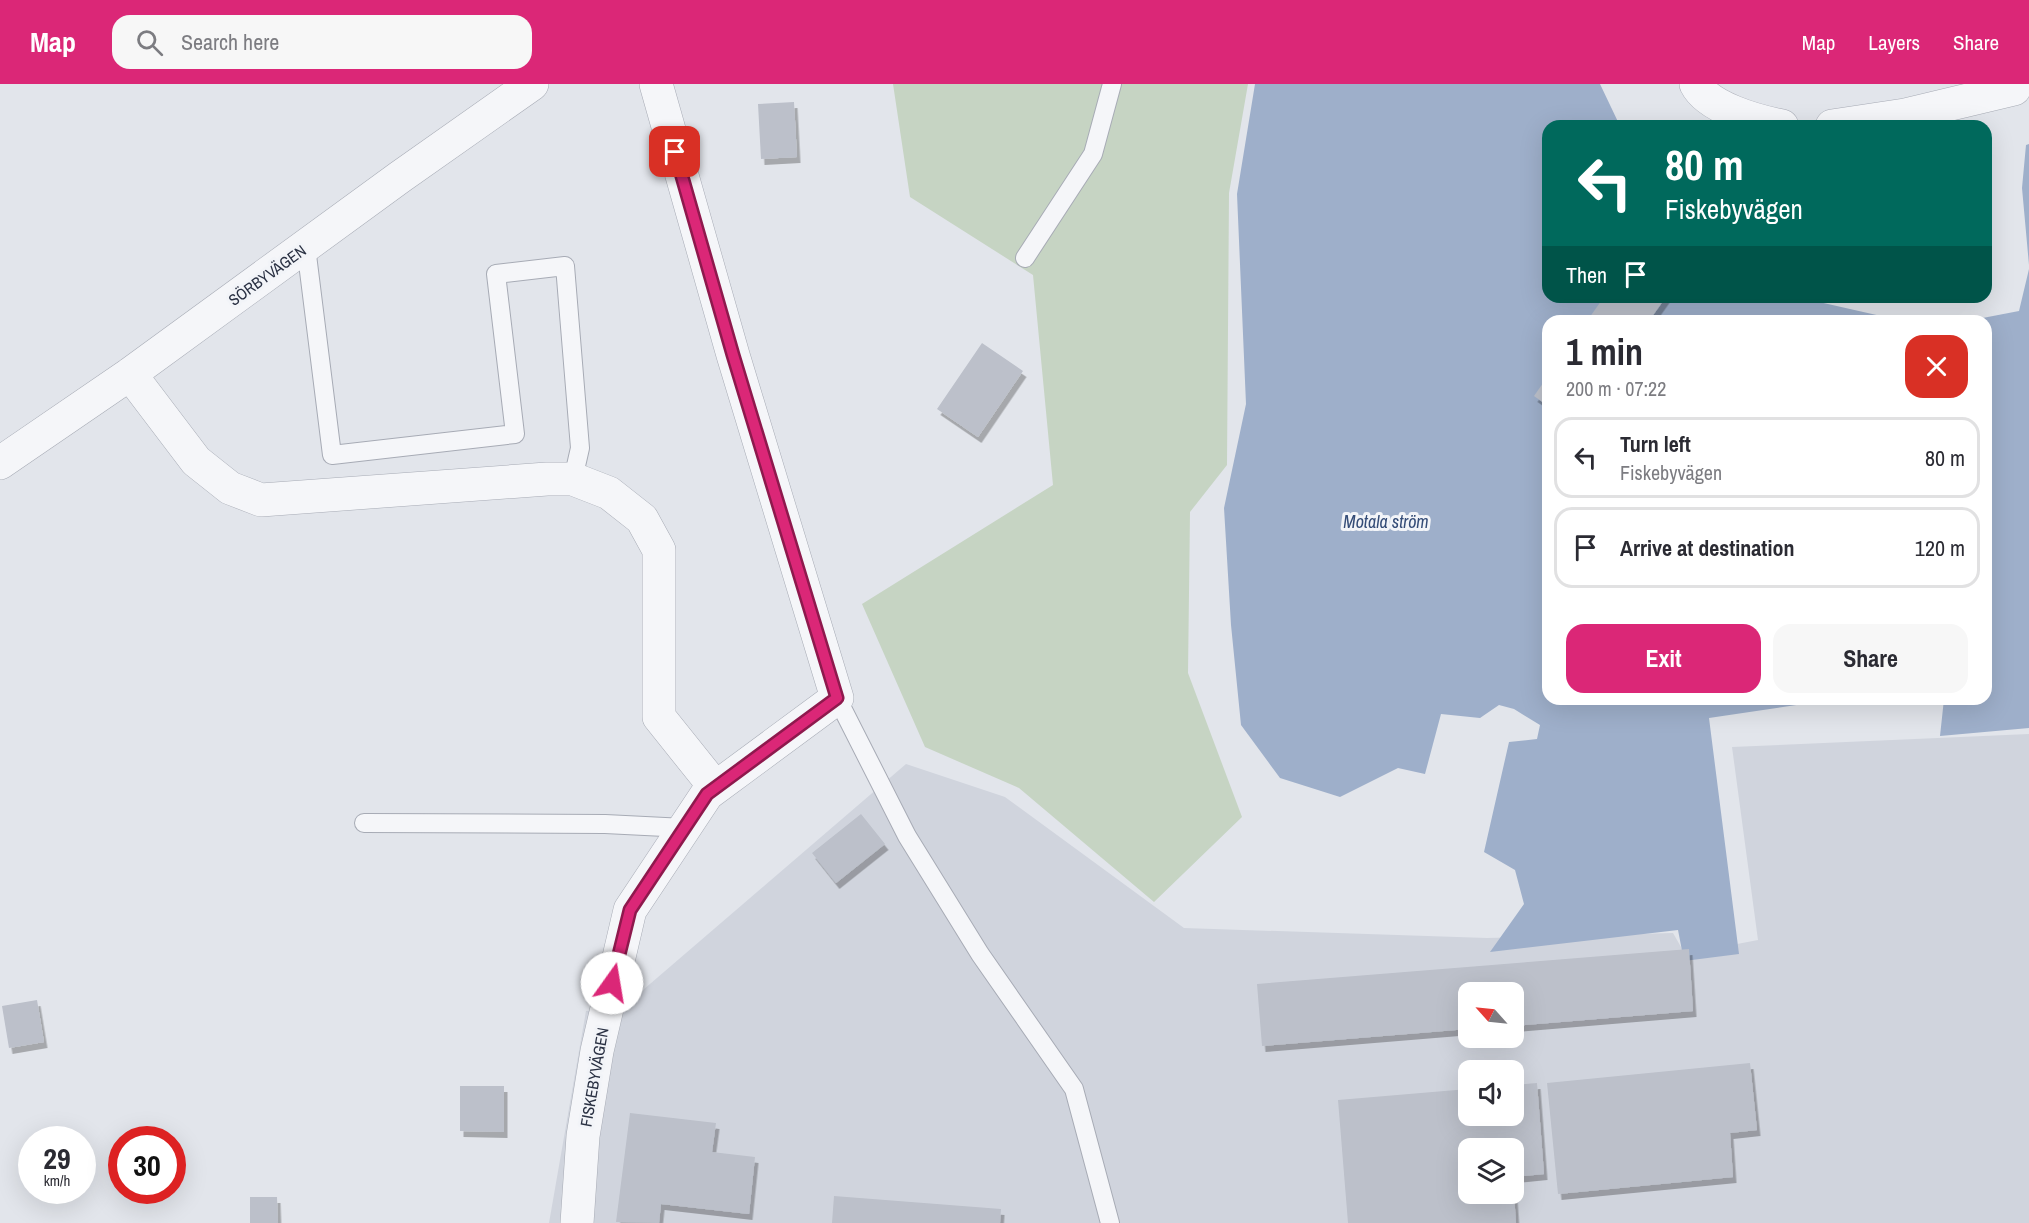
<!DOCTYPE html>
<meta charset="utf-8">
<style>
:root{--surface:#fff;--page:#f7f7f7;--text:#2b2b33;--muted:#7c7c81;--line:#e1e1e2;--accent:#db2777}
body{margin:0;font-family:"Archivo Narrow",sans-serif;background:var(--page);color:var(--text);height:100vh;display:flex;flex-direction:column;font-size:22px;white-space:nowrap}
*{box-sizing:border-box;margin:0}
p{font-size:20px;color:var(--muted)}
.icon{flex:none;width:33px;height:33px;fill:none;stroke:currentColor;stroke-width:2;stroke-linecap:round;stroke-linejoin:round}
.map{position:relative;flex:1;overflow:hidden}
.panel{position:absolute;left:1542px;top:231px;width:450px;height:390px;display:flex;flex-direction:column;background:var(--surface);border-radius:18px;box-shadow:0 6px 24px #0002}
.panel>*{flex:none}
.banner{position:absolute;left:1542px;top:36px;width:450px;height:183px;border-radius:18px;box-shadow:0 6px 24px #0002;background:#00695c;color:#fff;overflow:hidden}
.needle{width:39px;rotate:297deg}
.buttons{position:absolute;left:1458px;top:898px;display:grid;gap:12px}
.buttons a{display:grid;place-items:center;width:66px;height:66px;border-radius:12px;background:var(--surface);box-shadow:0 6px 24px #0002;font-size:30px}
.speed{position:absolute;left:18px;top:1042px;display:flex;gap:12px;font-size:30px;font-weight:700;text-align:center}
.speed>*{display:grid;place-content:center;width:78px;height:78px;border-radius:50%;background:var(--surface);box-shadow:0 6px 24px #0002;line-height:1}
.speed small{font-size:15px;font-weight:400}
.speed .limit{border:9px solid #d22;background:#fff;color:#111}
.pin{position:absolute;display:grid;place-items:center;width:51px;height:51px;color:#fff;margin:-26px;border-radius:12px;box-shadow:0 3px 9px #0006}
.me{position:absolute;width:66px;margin:-33px;rotate:13deg;stroke-linejoin:round;filter:drop-shadow(0 0 4px #0008)}
.turn{display:flex;align-items:center;gap:21px;height:126px;padding:0 24px;font-size:27px}
.turn .icon{width:78px;height:78px;stroke-width:2.5}
.turn b{display:block;font-size:42px;line-height:51px}
.then{display:flex;align-items:center;height:57px;padding:0 24px;background:#0003;gap:12px;font-size:22px}
.round{display:grid;place-items:center;flex:none;width:63px;height:63px;border-radius:18px;background:var(--page)}
.overview{display:flex;align-items:center;justify-content:space-between;height:102px;padding:0 24px}
h1{font-size:36px;font-weight:700;line-height:45px}
.button{display:flex;gap:12px;margin-top:auto;padding:12px 24px}
.button a{flex:1;height:69px;border-radius:18px;background:var(--accent);color:#fff;font-size:24px;font-weight:700;line-height:69px;text-align:center}
.button a+a{background:var(--page);color:var(--text)}
ul{padding:0;list-style:none}
li{display:flex;align-items:center;gap:18px;height:81px;margin:0 12px 9px;padding:0 12px;border:3px solid var(--line);border-radius:18px}
li div{flex:1}
li b{display:block;font-size:22px}
li em{font-style:normal}
header{display:flex;align-items:center;gap:36px;box-sizing:border-box;height:84px;padding:0 30px;background:var(--accent);color:#fff}
header strong{font-size:28px}
nav{display:flex;gap:33px;margin-inline-start:auto;font-size:21px}
.search{width:420px;height:54px;background:var(--page);display:flex;align-items:center;gap:15px;box-sizing:border-box;padding:0 21px;border-radius:18px;color:var(--muted);font-size:22px}
.map>svg:first-child{display:block}
</style>
<header>
<strong>Map</strong>
<div class="search"><svg class="icon" aria-label="search" viewBox="0 0 24 24"><circle cx="10" cy="10" r="6"/><path d="M15 15l6 6"/></svg>Search here</div>
<nav><a>Map</a><a>Layers</a><a>Share</a></nav>
</header>
<div class="map">
<svg width="2029" height="1139" viewBox="0 0 2029 1139">
<defs>
<filter id="shadow"><feDropShadow dx="3.5" dy="6" stdDeviation="0" flood-color="#0004"/></filter>
</defs>
<rect width="100%" height="100%" fill="#e2e5eb"/>
<path fill="#d0d4dd" fill-rule="evenodd" d="M2029,650V1139H549L586,927L622,924L906,680L1005,713L1184,844L1487,854L1673,849L1685,870L1758,856L1732,663ZM1468,909H1514V954H1468ZM1468,987H1514V1032H1468ZM1468,1065H1514V1110H1468Z"/>
<path fill="#c6d4c3" d="M893,0H1248L1229,109L1227,381L1190,428L1188,589L1242,733L1154,818L1019,704L925,663L862,520L1053,401L1033,191L910,113Z"/>
<path fill="#9eafca" d="M1255,0H1600L1620,42H1548V213H1797L1903,237H1548V615H1836L1709,634L1739,870L1684,877L1678,846L1490,868L1524,820L1515,786L1484,768L1509,658L1537,655L1540,641L1514,625L1499,621L1480,634L1441,630L1425,690L1398,684L1340,713L1280,694L1241,641L1231,541L1224,424L1246,320L1237,110Z
M2029,60V181L2022,104L2026,61Z
M2029,185V644L1940,652L1944,615H1986V237H1967L2019,227Z"/>
<path fill="#bcc0ca" filter="url(#shadow)" d="M794,18L797,73L761,75L758,20Z
M1604,213H1666L1649,237H1587Z
M982,259L1023,287L978,353L937,325Z
M1548,292V322L1534,312Z
M861,730L885,760L836,799L812,769Z
M1689,865L1693,927L1514,942V909H1468V945L1262,962L1257,900Z
M37,916L44,958L9,964L2,922Z
M1750,979L1757,1046L1730,1049L1733,1093L1558,1110L1547,999Z
M1537,999L1544,1090L1514,1093V1065H1468V1110H1514L1516,1139H1348L1338,1016L1468,1005V1032H1514V1001Z
M460,1002H504V1048L460,1047Z
M630,1029L716,1039L712,1068L755,1073L749,1130L661,1120L659,1139L616,1138Z
M834,1112L1001,1125L1000,1139H832Z
M250,1113H277L278,1139H250Z"/>
<g fill="none" stroke-linecap="round" stroke-linejoin="round">
<defs>
<path id="lane" d="M306,163L332,371L515,350L496,190L565,182L580,364L573,395
M1025,174L1093,70L1112,0
M837,614L907,752L980,870L1074,1005L1110,1139
M364,739L605,740L685,744"/>
<path id="street" d="M1696,0C1708,24 1757,37 1782,42
M1832,42L1905,31L2014,5
M130,290L196,377L230,404L261,416L547,395H573L609,409L642,435L659,466V633L715,703
M0,379L130,290L400,93L532,0
M577,1139L583,1052L597,967L630,826L707,710L837,614L733,271L656,0"/>
</defs>
<use href="#lane" stroke="#a7abb5" stroke-width="20"/>
<use href="#street" stroke="#a7abb5" stroke-width="34"/>
<use href="#lane" stroke="#f5f6f9" stroke-width="18"/>
<use href="#street" stroke="#f5f6f9" stroke-width="33"/>
</g>
<g fill="none" stroke-linecap="round" stroke-linejoin="round">
<defs>
<path id="route" d="M612,899L630,826L707,710L837,614L733,271L675,68"/>
</defs>
<use href="#route" stroke="#8e194d" stroke-width="15"/>
<use href="#route" stroke="#db2777" stroke-width="10"/>
</g>
<g text-anchor="middle" stroke-width="6" stroke-linejoin="round" paint-order="stroke">
<g font-size="16" fill="#2a3143" stroke="#f2f4f8">
<text transform="translate(267 191) rotate(-36)" y="6">SÖRBYVÄGEN</text>
<text transform="translate(594 993) rotate(-80)" y="6">FISKEBYVÄGEN</text>
</g>
<g font-size="18" font-style="italic" fill="#344c77" stroke="#f2f4f8">
<text x="1386" y="444">Motala ström</text>
</g>
</g>
</svg>
<div class="buttons">
<a><svg class="needle" viewBox="-14 -14 28 28"><path d="M0-13l5 13h-10z" fill="#e53935"/><path d="M0 13l5-13h-10z" fill="#7c7c81"/></svg></a>
<a><svg class="icon" aria-label="sound" viewBox="0 0 24 24"><path d="M4 9h4l5-4v14l-5-4H4zM17 9q2 3 0 6"/></svg></a>
<a><svg class="icon" aria-label="layers" viewBox="0 0 24 24"><path d="M12 4l9 5-9 5-9-5zM3 14l9 5 9-5"/></svg></a>
</div>
<div class="speed"><div>29<small>km/h</small></div><div class="limit">30</div></div>
<div class="pin" style="left:675px;top:68px;background:#d93025"><svg class="icon" aria-label="arrive" viewBox="0 0 24 24"><path d="M6 21V4h12l-3 4 3 4H6"/></svg></div>
<svg class="me" style="left:612px;top:899px" viewBox="-20 -20 40 40"><circle r="19" fill="#fff"/><path d="M0-13L10 11 0 6-10 11z" fill="#db2777"/></svg>
<div class="banner">
<div class="turn"><svg class="icon" aria-label="left" viewBox="0 0 24 24"><path d="M17 20v-9H6M10 6l-5 5 5 5"/></svg><div><b>80 m</b>Fiskebyvägen</div></div>
<div class="then">Then<svg class="icon" aria-label="arrive" viewBox="0 0 24 24"><path d="M6 21V4h12l-3 4 3 4H6"/></svg></div>
</div>
<section class="panel">
<div class="overview"><div><h1>1 min</h1><p>200 m · 07:22</p></div><a class="round" style="background:#d93025;color:#fff"><svg class="icon" aria-label="close" viewBox="0 0 24 24"><path d="M6 6l12 12M18 6L6 18"/></svg></a></div>
<ul>
<li><svg class="icon" aria-label="left" viewBox="0 0 24 24"><path d="M17 20v-9H6M10 6l-5 5 5 5"/></svg><div><b>Turn left</b><p>Fiskebyvägen</p></div><em>80 m</em></li>
<li><svg class="icon" aria-label="arrive" viewBox="0 0 24 24"><path d="M6 21V4h12l-3 4 3 4H6"/></svg><div><b>Arrive at destination</b></div><em>120 m</em></li>
</ul>
<div class="button"><a>Exit</a><a>Share</a></div>
</section>
</div>
